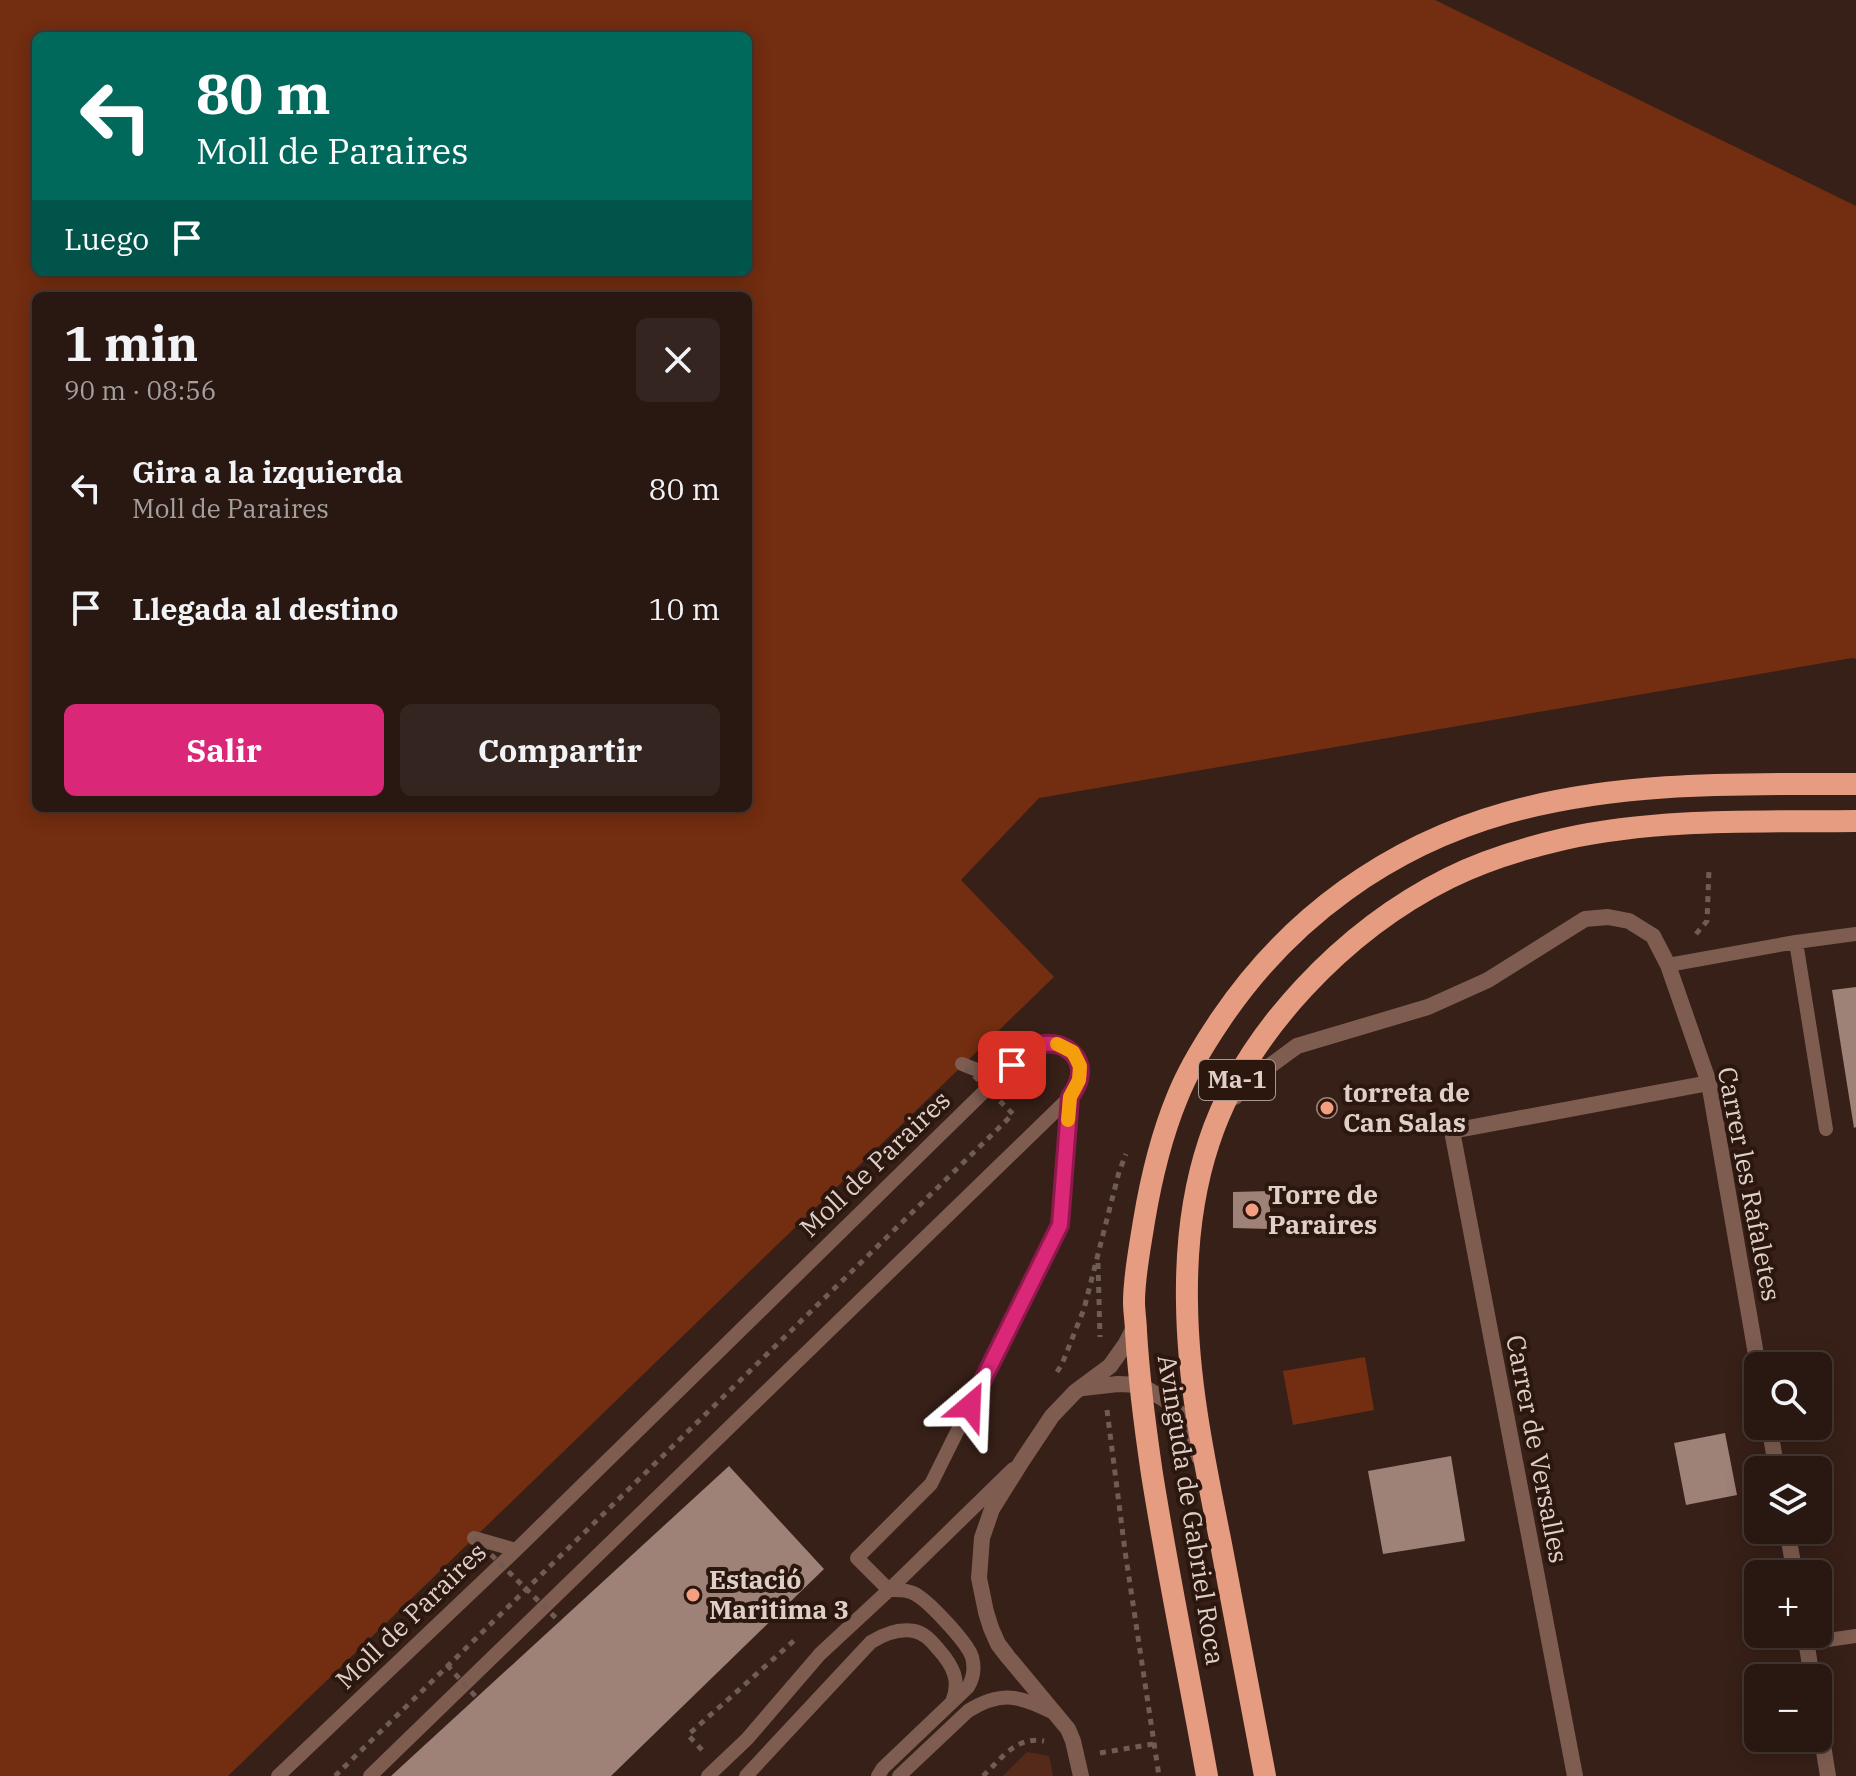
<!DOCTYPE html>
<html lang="es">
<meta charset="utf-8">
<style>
:root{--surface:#291812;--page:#352520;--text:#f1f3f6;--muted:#a5a09f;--line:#453732;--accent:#db2777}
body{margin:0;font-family:"IBM Plex Serif",serif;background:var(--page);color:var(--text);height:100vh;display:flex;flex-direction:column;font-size:30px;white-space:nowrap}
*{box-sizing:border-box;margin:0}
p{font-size:26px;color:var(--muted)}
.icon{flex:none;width:44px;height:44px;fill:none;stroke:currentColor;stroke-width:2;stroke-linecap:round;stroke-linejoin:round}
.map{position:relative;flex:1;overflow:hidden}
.details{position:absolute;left:32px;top:292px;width:720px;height:520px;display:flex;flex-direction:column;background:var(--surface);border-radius:12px;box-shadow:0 4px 20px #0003,0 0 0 2px var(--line)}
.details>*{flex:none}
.banner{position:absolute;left:32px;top:32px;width:720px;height:244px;border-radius:12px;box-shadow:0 4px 20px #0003,0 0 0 2px var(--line);background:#00695c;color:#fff;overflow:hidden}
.fabs{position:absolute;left:1744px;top:1352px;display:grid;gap:16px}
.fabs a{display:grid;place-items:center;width:88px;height:88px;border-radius:12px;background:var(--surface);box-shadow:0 4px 20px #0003,0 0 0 2px var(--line);font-size:40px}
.pin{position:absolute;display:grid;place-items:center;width:68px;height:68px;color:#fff;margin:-34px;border-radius:16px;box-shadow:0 4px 12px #0006}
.me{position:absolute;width:88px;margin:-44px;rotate:26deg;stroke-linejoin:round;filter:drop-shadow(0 0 6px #0008)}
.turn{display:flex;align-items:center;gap:28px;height:168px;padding:0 32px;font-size:36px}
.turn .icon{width:104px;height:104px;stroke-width:2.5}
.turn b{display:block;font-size:56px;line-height:68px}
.then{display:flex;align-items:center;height:76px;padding:0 32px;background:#0003;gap:16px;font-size:30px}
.round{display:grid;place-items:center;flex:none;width:84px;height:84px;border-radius:12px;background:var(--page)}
.headline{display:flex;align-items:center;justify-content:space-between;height:136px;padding:0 32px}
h1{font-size:48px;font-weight:800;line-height:60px}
.primary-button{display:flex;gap:16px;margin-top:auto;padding:16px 32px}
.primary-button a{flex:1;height:92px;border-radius:12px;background:var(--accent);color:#fff;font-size:32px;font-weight:800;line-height:92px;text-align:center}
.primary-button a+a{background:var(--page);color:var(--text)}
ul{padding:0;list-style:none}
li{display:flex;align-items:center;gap:24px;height:120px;padding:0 32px}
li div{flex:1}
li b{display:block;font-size:30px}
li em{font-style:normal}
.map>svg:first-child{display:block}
</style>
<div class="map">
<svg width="1856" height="1776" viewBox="0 0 1856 1776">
<rect width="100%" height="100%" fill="#372018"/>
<path fill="#562a1a" d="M1027,1752L1049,1756L1053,1776H1003Z"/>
<path fill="#732d10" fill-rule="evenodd" d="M0,0H1435L1856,206V659L1852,658L1039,798L961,880L1054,977L228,1776H0ZM36,36H748V272H36ZM36,296H748V808H36Z
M1365,1357L1374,1410L1293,1425L1283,1371Z"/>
<path fill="#9e8177" d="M1856,987V1127L1854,1128L1832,990Z
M1316 1108a11 11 0 1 1 22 0a11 11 0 1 1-22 0Z
M1270,1191V1229L1233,1228V1192Z
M1725,1433L1737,1495L1686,1505L1674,1443Z
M1451,1456L1465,1541L1383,1554L1368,1471Z
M729,1466L824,1569L611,1776H391Z"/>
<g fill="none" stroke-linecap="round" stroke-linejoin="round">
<path stroke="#715c55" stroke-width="5" stroke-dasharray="6 6" stroke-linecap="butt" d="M1696,934L1707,921L1709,869
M1098,1263L1100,1337
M1057,1372L1062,1364L1084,1309L1119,1172L1126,1154
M1107,1410L1125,1551L1159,1776
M702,1750L688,1735L797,1638
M1100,1753L1153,1744
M983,1776C1002,1758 1016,1736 1044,1741"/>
<path stroke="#7e5d50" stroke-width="14" d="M1796,942L1856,934
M1668,965L1796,942L1826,1129
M962,1064L998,1078
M474,1538L516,1550
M1807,1643L1856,1636
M278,1776L516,1550L998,1078C1010,1067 1025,1048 1042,1044C1064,1038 1085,1058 1079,1080C1077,1086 1073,1092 1070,1097L1060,1225L931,1484L857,1558L889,1590C897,1590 905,1589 913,1593C927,1599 967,1642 972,1657C975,1668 974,1677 968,1687L883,1768L878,1776
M370,1776L1070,1097
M708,1776L747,1739L820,1654L889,1590L1013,1469
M746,1776L871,1642C884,1634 898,1628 914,1631C925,1633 932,1642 939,1650C953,1666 961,1681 952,1702
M899,1776L968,1711C1002,1690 1020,1696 1054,1713"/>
<path stroke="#7e5d50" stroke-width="16" d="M1235,1097L1252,1079L1297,1046L1428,1007L1488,980L1585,919L1608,917L1629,921L1653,936L1668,965L1709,1083L1758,1366
M1083,1388L1118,1384L1140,1385L1164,1399L1180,1414L1198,1456
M1769,1426L1777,1470
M1787,1530L1795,1574
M1805,1634L1812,1678
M1818,1714L1828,1776
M1081,1776L1073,1741L1068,1729L1008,1657L998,1644L991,1628L986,1612L979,1578L982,1538L992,1509L1022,1461L1052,1416L1075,1392L1110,1366L1125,1345L1135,1326
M1575,1776L1452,1131L1709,1083"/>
<path stroke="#e69c80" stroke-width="22" d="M1207,1776C1189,1675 1168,1575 1152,1474C1145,1427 1139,1380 1136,1332C1136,1322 1134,1312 1134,1302C1134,1276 1140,1247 1144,1221C1151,1179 1161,1137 1177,1098C1188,1070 1204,1044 1221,1019C1289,918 1389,846 1506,813C1620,781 1739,784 1856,784
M1265,1776C1250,1699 1236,1621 1221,1544C1205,1464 1188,1385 1187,1304C1186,1249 1192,1193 1209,1142C1245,1032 1346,929 1449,878C1485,860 1525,848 1564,839C1659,818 1759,822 1856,821"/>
<path stroke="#715c55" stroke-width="5" stroke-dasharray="6 6" stroke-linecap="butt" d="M474,1538L560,1622
M447,1665L477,1698
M335,1776L1013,1114L962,1064"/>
</g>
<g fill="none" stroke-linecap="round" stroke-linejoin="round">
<defs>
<path id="route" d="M970,1406L1060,1225L1070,1097C1073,1092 1078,1085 1079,1079C1085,1058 1065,1041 1044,1044C1032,1045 1021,1057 1012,1065"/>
</defs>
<use href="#route" stroke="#8e194d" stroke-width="20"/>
<use href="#route" stroke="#db2777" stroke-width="14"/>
<path stroke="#f59e0b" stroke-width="14" d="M1057,1044L1073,1052L1080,1066L1079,1080L1070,1097L1068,1120"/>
</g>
<g fill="#f2a081" stroke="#2c170f" stroke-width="3">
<circle cx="1327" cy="1108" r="8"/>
<circle cx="1252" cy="1210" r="8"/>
<circle cx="693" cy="1595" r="8"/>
</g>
<g text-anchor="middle" stroke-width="8" stroke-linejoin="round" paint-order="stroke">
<rect fill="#2c170f" stroke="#a99891" stroke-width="2" x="1199" y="1060" width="76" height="40" rx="6"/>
<g font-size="24" font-weight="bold" fill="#decfc9">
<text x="1237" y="1088">Ma-1</text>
</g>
<g font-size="26" font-weight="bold" fill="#decfc9" stroke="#2c170f" text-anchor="start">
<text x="1343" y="1102">torreta de<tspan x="1343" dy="30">Can Salas</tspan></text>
<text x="1268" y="1204">Torre de<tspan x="1268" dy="30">Paraires</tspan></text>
<text x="709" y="1589">Estació<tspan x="709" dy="30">Maritima 3</tspan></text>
</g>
<g font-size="26" fill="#decfc9" stroke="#2c170f">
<text transform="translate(875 1164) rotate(-44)" y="9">Moll de Paraires</text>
<text transform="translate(1749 1184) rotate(79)" y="9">Carrer les Rafaletes</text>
<text transform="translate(1537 1449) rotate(79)" y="9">Carrer de Versalles</text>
<text transform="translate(1191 1510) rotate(81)" y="9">Avinguda de Gabriel Roca</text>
<text transform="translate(411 1616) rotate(-44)" y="9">Moll de Paraires</text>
</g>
</g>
</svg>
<div class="fabs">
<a><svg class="icon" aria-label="search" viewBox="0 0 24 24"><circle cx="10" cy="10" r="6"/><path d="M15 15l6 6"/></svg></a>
<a><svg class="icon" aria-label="layers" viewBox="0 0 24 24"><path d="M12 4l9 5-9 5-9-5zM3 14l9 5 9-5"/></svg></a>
<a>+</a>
<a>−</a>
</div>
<div class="pin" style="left:1012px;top:1065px;background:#d93025"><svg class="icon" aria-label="arrive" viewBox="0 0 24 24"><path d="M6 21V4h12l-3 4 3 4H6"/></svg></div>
<svg class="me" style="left:970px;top:1406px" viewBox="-20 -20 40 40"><path d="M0-17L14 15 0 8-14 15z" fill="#db2777" stroke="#fff" stroke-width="4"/></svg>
<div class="banner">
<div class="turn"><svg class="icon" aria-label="left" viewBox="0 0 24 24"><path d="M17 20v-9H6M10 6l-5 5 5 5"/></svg><div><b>80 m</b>Moll de Paraires</div></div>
<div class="then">Luego<svg class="icon" aria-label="arrive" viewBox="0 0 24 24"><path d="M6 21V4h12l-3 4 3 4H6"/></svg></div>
</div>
<section class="details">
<div class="headline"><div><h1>1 min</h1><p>90 m · 08:56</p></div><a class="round"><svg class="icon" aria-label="close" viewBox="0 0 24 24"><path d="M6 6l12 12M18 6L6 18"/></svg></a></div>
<ul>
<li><svg class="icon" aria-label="left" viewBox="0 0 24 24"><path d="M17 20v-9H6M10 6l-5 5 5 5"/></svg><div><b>Gira a la izquierda</b><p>Moll de Paraires</p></div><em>80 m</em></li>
<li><svg class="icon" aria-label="arrive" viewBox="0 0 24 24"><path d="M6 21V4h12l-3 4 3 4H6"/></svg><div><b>Llegada al destino</b></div><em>10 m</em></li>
</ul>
<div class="primary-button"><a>Salir</a><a>Compartir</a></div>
</section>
</div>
